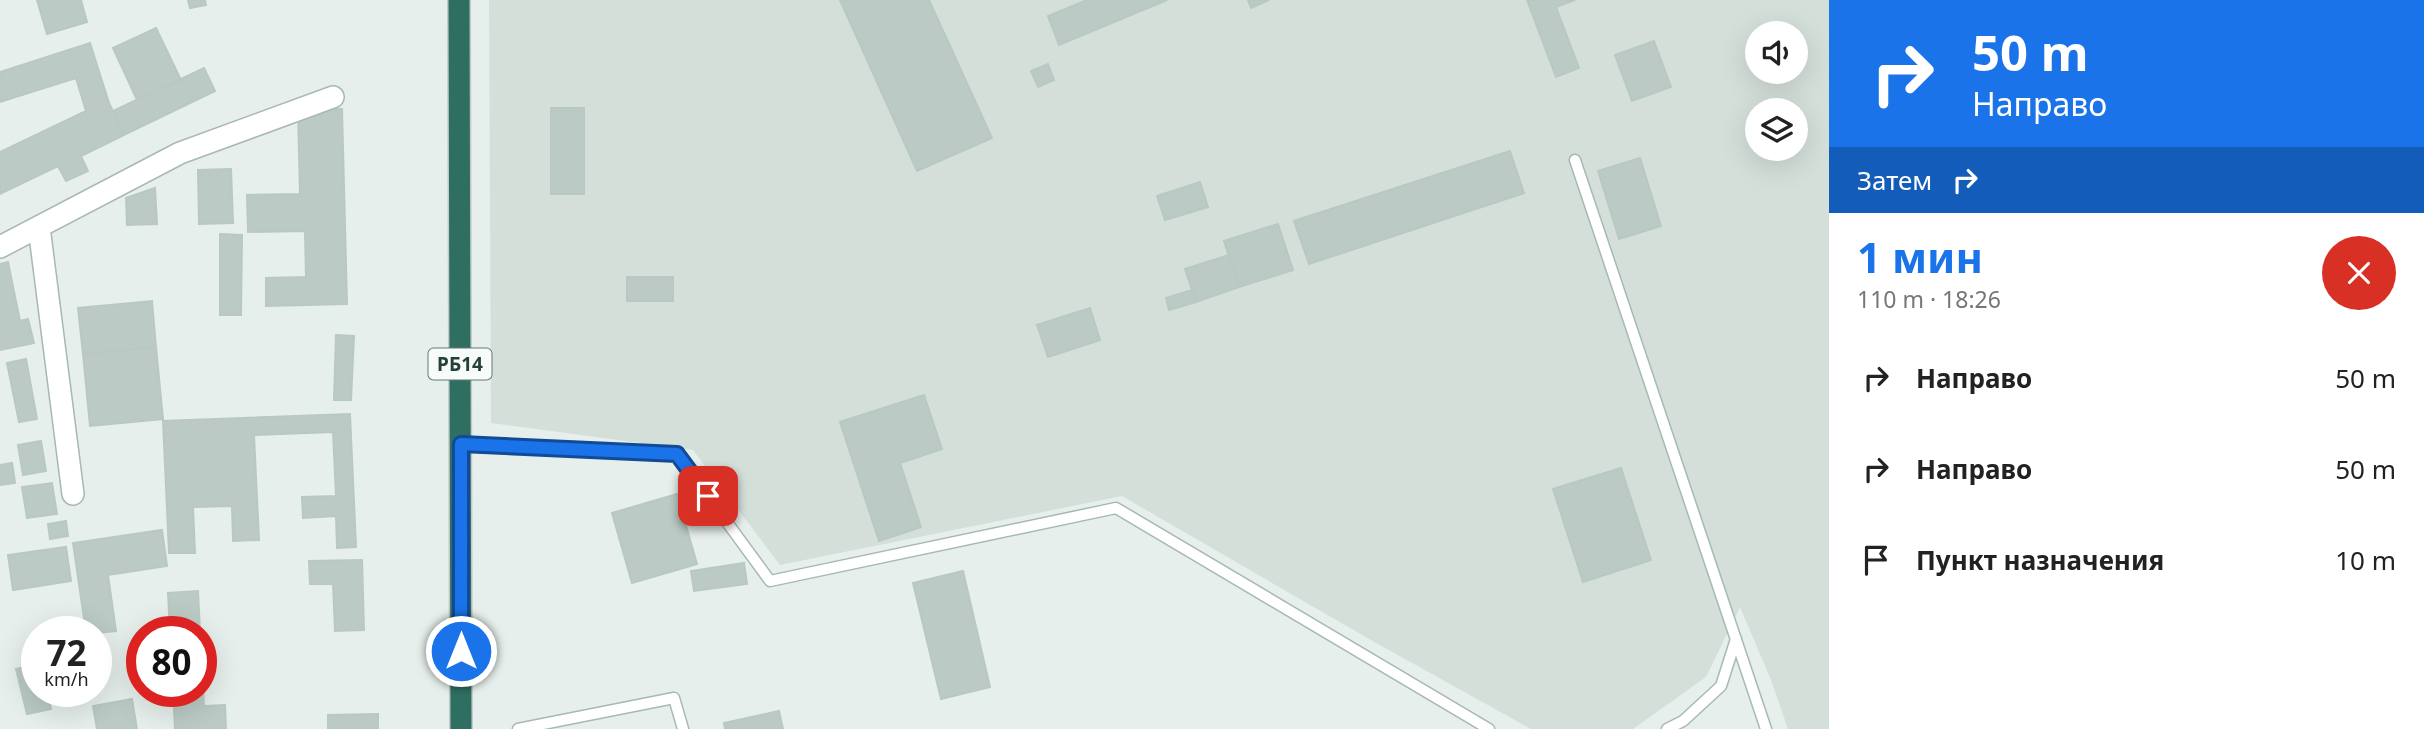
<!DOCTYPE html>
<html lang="ru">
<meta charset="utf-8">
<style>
:root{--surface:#fff;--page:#f6f6f6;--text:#222;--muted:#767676;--accent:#1a73e8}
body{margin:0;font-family:"Noto Sans",sans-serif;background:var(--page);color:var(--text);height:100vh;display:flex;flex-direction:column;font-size:26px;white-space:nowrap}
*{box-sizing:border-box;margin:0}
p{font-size:23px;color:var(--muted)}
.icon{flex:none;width:38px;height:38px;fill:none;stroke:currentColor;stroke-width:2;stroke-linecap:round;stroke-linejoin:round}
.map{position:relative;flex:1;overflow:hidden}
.drawer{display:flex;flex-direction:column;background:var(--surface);width:595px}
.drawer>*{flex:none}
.guide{background:#1a73e8;color:#fff;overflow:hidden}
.tools{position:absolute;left:1745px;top:21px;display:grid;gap:14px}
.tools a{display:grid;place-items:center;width:63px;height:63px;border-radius:50%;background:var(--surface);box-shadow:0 7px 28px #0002;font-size:35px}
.speed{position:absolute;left:21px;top:616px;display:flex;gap:14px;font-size:35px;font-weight:700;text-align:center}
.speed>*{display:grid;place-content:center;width:91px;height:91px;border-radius:50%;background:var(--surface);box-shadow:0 7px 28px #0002;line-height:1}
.speed small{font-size:18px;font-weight:400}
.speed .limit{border:10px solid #d22;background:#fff;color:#111}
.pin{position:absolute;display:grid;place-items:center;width:60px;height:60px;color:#fff;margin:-30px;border-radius:14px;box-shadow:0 4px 10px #0006}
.me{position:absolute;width:77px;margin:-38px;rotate:0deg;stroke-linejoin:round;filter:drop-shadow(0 0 5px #0008)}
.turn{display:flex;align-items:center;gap:24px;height:147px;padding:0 28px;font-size:32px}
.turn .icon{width:91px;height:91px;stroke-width:2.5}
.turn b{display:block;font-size:49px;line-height:60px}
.then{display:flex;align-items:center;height:66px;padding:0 28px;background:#0003;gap:14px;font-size:26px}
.round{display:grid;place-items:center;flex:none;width:74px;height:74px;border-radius:37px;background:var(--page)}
.headline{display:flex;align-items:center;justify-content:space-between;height:119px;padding:0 28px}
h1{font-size:42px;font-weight:700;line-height:52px;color:var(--accent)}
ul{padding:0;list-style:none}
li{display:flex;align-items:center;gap:21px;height:91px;padding:0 28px}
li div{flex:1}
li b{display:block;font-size:26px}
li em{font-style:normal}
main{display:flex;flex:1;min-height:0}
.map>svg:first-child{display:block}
</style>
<main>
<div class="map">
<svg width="1829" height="729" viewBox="0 0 1829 729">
<rect width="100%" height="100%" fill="#e6efeb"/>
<path fill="#d4dfda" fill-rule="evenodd" d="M489,0H1829V729H1788L1771,680L1740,607L1706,677L1633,729H1531L1369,639L1122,496L780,565L693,450L491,423ZM1757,33H1796V72H1757ZM1757,110H1796V149H1757Z"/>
<path fill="#bbcac4" stroke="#b8c9c2" stroke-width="2" d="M37,0H81L87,22L47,34Z
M188,0H205L206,5L190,8Z
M840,0H929L992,138L917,171Z
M1087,0H1167L1059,45L1048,16Z
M1248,0H1269L1251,8Z
M1527,0H1575L1556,7L1579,68L1556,77Z
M156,28L181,80L137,100L113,48Z
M1654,41L1671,87L1632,101L1615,55Z
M90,43L109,103L124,135L81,156L88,171L66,181L58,166L0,194V152L86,111L76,78L0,102V72Z
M1048,64L1054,80L1038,87L1031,71Z
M204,68L215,91L124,135L113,111Z
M551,108H584V194H551Z
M342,109L347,304L266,306V278L306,277L305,231L248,232L247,195L300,194L298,110Z
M1510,151L1524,193L1309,264L1294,221Z
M1640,158L1661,226L1619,239L1598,171Z
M231,169L233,223L199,224L198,170Z
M1200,182L1208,207L1165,220L1157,196Z
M155,188L157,224L127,225L126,198Z
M1278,224L1293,270L1239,287L1224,241Z
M220,234L242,235L241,315H220Z
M1229,255L1239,287L1196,302L1185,269Z
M8,262L20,321L28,319L34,343L0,350V264Z
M627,277H673V301H627Z
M1192,290L1196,302L1169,310L1166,298Z
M152,301L156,347L83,354L78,308Z
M1090,308L1100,340L1048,357L1037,325Z
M336,335L354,336L351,400H334Z
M156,347L163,419L90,426L83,354Z
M26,359L37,419L19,422L7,363Z
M924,395L942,449L900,463L921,527L879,541L840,422Z
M350,414L356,547L337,548L336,516L303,518L302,497L336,496L333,432L254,435L259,540L233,541L232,506L193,507L195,553H169L163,421Z
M41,441L46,471L23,475L18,445Z
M12,463L15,483L0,485V465Z
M1621,468L1651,560L1583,582L1553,489Z
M52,483L57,514L27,518L22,487Z
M677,494L697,564L632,583L612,513Z
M66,521L68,536L50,539L48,524Z
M162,530L167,566L108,575L116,631L96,633L86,632L73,543Z
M66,547L71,581L13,590L8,555Z
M362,560L364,630L335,631L333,584H310L309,561Z
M744,563L747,584L694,591L691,571Z
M963,571L990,687L941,699L913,583Z
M198,591L200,632H170L168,593Z
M201,649L204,706L225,705L226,729H175L173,691H201Z
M37,664V691H47L51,709L27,714L16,669Z
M132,699L137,729H97L93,706Z
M779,711L783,729H725L724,723Z
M378,714V729H328V715Z"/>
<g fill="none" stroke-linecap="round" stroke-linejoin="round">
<defs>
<path id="lane" d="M1575,160L1766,729
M461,444L677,454L770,581L1116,508L1489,729
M518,729L674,698L683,729
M1667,729L1683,721L1721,686L1736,639"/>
<path id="street" d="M39,227L73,494
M0,247L180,153L333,97"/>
<path id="highway" d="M459,0L461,729"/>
</defs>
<use href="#lane" stroke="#a8b8b2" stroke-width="13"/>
<use href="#street" stroke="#a8b8b2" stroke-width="24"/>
<use href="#highway" stroke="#c2cac8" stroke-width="24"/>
<use href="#lane" stroke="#fff" stroke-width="10"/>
<use href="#street" stroke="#fff" stroke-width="21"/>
<use href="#highway" stroke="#2f6f62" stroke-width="21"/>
</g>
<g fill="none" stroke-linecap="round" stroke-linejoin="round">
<defs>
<path id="route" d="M461,651V444L677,454L708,496"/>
</defs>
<use href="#route" stroke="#114b97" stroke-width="18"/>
<use href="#route" stroke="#1a73e8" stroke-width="12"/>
</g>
<g text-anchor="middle" stroke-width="5" stroke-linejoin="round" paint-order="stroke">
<rect fill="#f7fbf9" stroke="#637a73" stroke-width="2" x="428.5" y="348.5" width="63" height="31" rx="5"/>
<g font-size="19" font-weight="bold" fill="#24423a">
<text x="460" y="371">РБ14</text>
</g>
</g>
</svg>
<div class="tools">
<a><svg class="icon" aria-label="sound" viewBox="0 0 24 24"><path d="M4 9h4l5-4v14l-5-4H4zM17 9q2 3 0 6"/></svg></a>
<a><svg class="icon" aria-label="layers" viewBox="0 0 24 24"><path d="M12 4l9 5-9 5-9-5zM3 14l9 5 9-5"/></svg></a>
</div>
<div class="speed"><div>72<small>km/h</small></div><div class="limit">80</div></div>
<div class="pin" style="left:708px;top:496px;background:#d93025"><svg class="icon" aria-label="arrive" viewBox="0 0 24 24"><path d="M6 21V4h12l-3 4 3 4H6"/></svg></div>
<svg class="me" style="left:461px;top:651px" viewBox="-20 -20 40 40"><circle r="17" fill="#1a73e8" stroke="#fff" stroke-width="3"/><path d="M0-11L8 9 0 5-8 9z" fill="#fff"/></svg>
</div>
<section class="drawer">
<div class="guide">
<div class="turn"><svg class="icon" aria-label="right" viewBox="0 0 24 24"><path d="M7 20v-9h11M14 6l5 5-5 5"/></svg><div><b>50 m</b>Направо</div></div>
<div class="then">Затем<svg class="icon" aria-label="right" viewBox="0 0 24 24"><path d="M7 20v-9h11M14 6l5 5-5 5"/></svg></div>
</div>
<div class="headline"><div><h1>1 мин</h1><p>110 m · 18:26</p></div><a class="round" style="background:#d93025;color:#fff"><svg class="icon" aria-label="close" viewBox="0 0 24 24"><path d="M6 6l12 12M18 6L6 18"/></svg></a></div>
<ul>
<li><svg class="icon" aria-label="right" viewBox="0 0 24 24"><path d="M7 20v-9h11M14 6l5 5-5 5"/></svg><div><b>Направо</b></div><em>50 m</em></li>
<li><svg class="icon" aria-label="right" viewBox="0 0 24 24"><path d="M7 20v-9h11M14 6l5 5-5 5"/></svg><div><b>Направо</b></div><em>50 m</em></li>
<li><svg class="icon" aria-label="arrive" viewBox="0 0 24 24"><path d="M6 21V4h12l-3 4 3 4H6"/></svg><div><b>Пункт назначения</b></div><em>10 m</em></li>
</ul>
</section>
</main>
